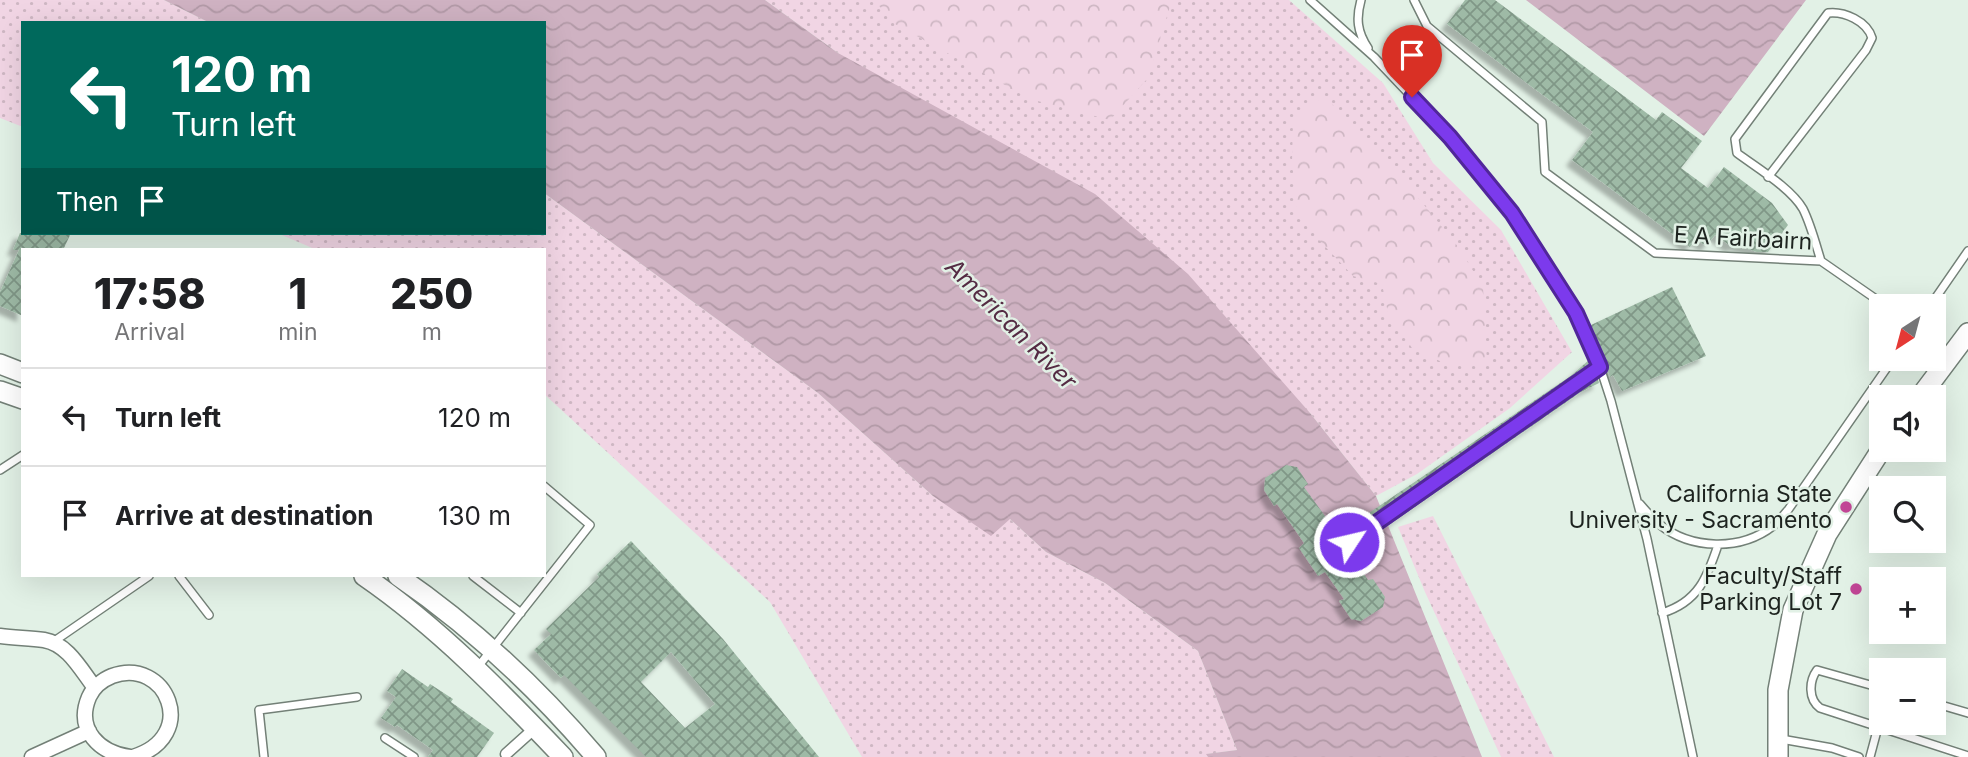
<!DOCTYPE html>
<meta charset="utf-8">
<style>
:root{--surface:#fff;--page:#f6f6f6;--text:#202124;--muted:#757577;--line:#e0e0e0}
body{margin:0;font-family:Inter,sans-serif;background:var(--page);color:var(--text);height:100vh;display:flex;flex-direction:column;font-size:26px;white-space:nowrap}
*{box-sizing:border-box;margin:0}
p{font-size:23px;color:var(--muted)}
.icon{flex:none;width:38px;height:38px;fill:none;stroke:currentColor;stroke-width:2;stroke-linecap:round;stroke-linejoin:round}
.map{position:relative;flex:1;overflow:hidden}
.panel{position:absolute;left:21px;top:248px;width:525px;height:329px;display:flex;flex-direction:column;background:var(--surface);border-radius:0px;box-shadow:0 7px 28px #0002}
.panel>*{flex:none}
.hud{position:absolute;left:21px;top:21px;width:525px;height:214px;border-radius:0px;box-shadow:0 7px 28px #0002;background:#00695c;color:#fff;overflow:hidden}
.needle{width:46px;rotate:216deg}
.fabs{position:absolute;left:1869px;top:294px;display:grid;gap:14px}
.fabs a{display:grid;place-items:center;width:77px;height:77px;border-radius:0px;background:var(--surface);box-shadow:0 7px 28px #0002;font-size:35px}
.pin{position:absolute;display:grid;place-items:center;width:60px;height:60px;color:#fff;margin:-72px -30px;border-radius:50% 50% 50% 0;rotate:-45deg;box-shadow:0 0 7px #0007}
.pin .icon{rotate:45deg}
.me{position:absolute;width:77px;margin:-38px;rotate:55deg;stroke-linejoin:round;filter:drop-shadow(0 0 5px #0008)}
.turn{display:flex;align-items:center;gap:24px;height:147px;padding:0 35px;font-size:32px}
.turn .icon{width:91px;height:91px;stroke-width:2.5}
.turn b{display:block;font-size:49px;line-height:60px}
.then{display:flex;align-items:center;height:66px;padding:0 35px;background:#0003;gap:14px;font-size:26px}
.eta{display:flex;justify-content:space-evenly;align-items:center;height:119px;text-align:center}
.eta b{font-size:42px;font-weight:800;line-height:49px}
ul{padding:0;list-style:none}
li{display:flex;align-items:center;gap:21px;height:98px;padding:0 35px;border-top:2px solid var(--line)}
li div{flex:1}
li b{display:block;font-size:26px}
li em{font-style:normal}
.map>svg:first-child{display:block}
</style>
<div class="map">
<svg width="1968" height="757" viewBox="0 0 1968 757">
<defs>
<pattern id="grass-dots" width="8" height="8" patternUnits="userSpaceOnUse" patternTransform="scale(1.75)"><rect width="8" height="8" fill="#f1d5e4"/><path d="M2 2h.1M6 6h.1" fill="none" stroke="#ceb7c3" stroke-width="1.8" stroke-linecap="round"/></pattern>
<pattern id="forest-crowns" width="20" height="18" patternUnits="userSpaceOnUse" patternTransform="scale(1.75)"><rect width="20" height="18" fill="#f1d5e4"/><path d="M2 6a3 3 0 1 1 6 0M12 15a3 3 0 1 1 6 0" fill="none" stroke="#ceb7c3"/></pattern>
<pattern id="water-waves" width="16" height="10" patternUnits="userSpaceOnUse" patternTransform="scale(1.75)"><rect width="16" height="10" fill="#cfb2c2"/><path d="M0 5q4-4 8 0t8 0" fill="none" stroke="#b199a6"/></pattern>
<pattern id="building-cross-hatch" width="8" height="8" patternUnits="userSpaceOnUse" patternTransform="scale(1.75)"><rect width="8" height="8" fill="#9ebaa6"/><path d="M0 0l8 8M0 8l8-8" fill="none" stroke="#809787"/></pattern>
<filter id="shadow"><feDropShadow dx="-6" dy="6" stdDeviation="2" flood-color="#0004"/></filter>
</defs>
<rect width="100%" height="100%" fill="#e2f1e6"/>
<path fill="url(#grass-dots)" d="M0,0H164L210,23H23V127L0,118Z
M765,0H1289L1383,83L1433,163L1501,230L1572,352L1510,408L1417,474L1376,496L1310,413L838,53Z
M544,193L818,393L933,496L1010,519L1046,552L1105,583L1198,651L1237,750L1207,754L1208,757H862L770,602L544,394V250H317L277,233H544Z
M1433,516L1554,757H1501L1425,592L1398,527Z"/>
<path fill="url(#forest-crowns)" d="M874,0H1172L1148,78L1110,120L1030,99L895,24Z
M1324,95L1416,195L1459,248L1483,287L1487,364L1444,363L1412,348L1388,313L1382,284L1353,276L1319,240L1297,208L1292,162L1293,123Z"/>
<path fill="url(#water-waves)" d="M164,0H765L838,53L1095,194L1188,274L1310,413L1376,496L1482,757H1208L1206,754L1237,750L1198,651L1105,583L1046,552L1010,519L991,536L933,496L818,393L544,193V23H210Z
M1526,0H1806L1704,136Z"/>
<path fill="url(#building-cross-hatch)" fill-rule="evenodd" filter="url(#shadow)" d="M1465,0H1495L1656,120L1662,112L1702,141L1681,168L1708,188L1724,167L1772,203L1788,225L1768,252H1757L1734,244L1732,247L1715,235L1706,246L1696,239L1690,247L1572,160L1593,132L1447,24Z
M20,233H71L63,250H23V316L0,306V292L19,250H13Z
M1672,287L1706,356L1622,391L1613,375L1610,377L1591,325Z
M1590,359L1592,365L1345,537L1343,542L1344,546L1353,547L1597,377L1599,383L1581,392L1350,552L1368,580L1373,579L1385,597L1383,607L1361,621L1351,619L1339,601L1344,599L1325,572L1318,576L1299,548L1304,543L1277,504L1274,506L1264,490L1265,478L1286,465L1297,467L1308,484L1304,487L1338,534L1572,375Z
M631,541L723,639L819,757H646L564,675L561,678L534,650L551,634L546,629L599,577L597,574ZM671,652L715,704L685,728L641,682Z
M402,669L428,687L430,684L453,699L451,702L494,733L477,757H428L433,750L397,725L395,727L381,718L396,697L387,691Z"/>
<g fill="none" stroke-linecap="round" stroke-linejoin="round">
<defs>
<path id="service" d="M1310,0L1374,57L1450,137L1512,213L1576,313L1600,367L1611,401L1647,539L1693,757
M1361,0C1356,18 1357,32 1368,48
M1414,0L1427,26L1542,122L1545,172L1655,253L1821,261L1886,306
M1768,177L1866,50L1872,38C1867,21 1844,11 1828,13L1735,139L1737,153C1757,168 1791,188 1803,209C1811,225 1816,245 1821,261
M1930,306L1968,251
M0,470L23,455
M1640,504C1646,511 1652,518 1659,524C1691,550 1741,551 1773,526C1779,522 1783,515 1788,510L1893,359
M1349,542L1600,367
M179,576L209,615
M473,576L521,613
M1662,613C1698,602 1707,578 1718,545
M53,642L149,576
M477,668L590,525L544,486
M1881,688L1817,670C1809,681 1808,699 1820,708L1968,756
M1934,703L1968,713
M385,738L414,757
M1781,739L1832,748L1859,757
M264,757L259,710L357,697
M1870,757L1878,727"/>
<path id="pedestrian" d="M506,754L535,728"/>
<path id="minor" d="M0,636C15,638 29,638 44,640C68,644 81,670 95,688
M32,757L89,731
M130,757C100,753 75,730 89,697C93,688 102,680 112,676C166,656 201,736 133,757"/>
<path id="tertiary" d="M0,364L23,373
M0,391L23,399
M1920,397L1968,333
M364,576C438,627 501,692 563,757
M398,576C471,626 539,690 596,757
M1778,757V690L1793,610L1827,534L1881,450"/>
</defs>
<use href="#service" stroke="#738077" stroke-width="10"/>
<use href="#pedestrian" stroke="#738077" stroke-width="13"/>
<use href="#minor" stroke="#738077" stroke-width="17"/>
<use href="#tertiary" stroke="#738077" stroke-width="22"/>
<use href="#service" stroke="#fff" stroke-width="7"/>
<use href="#pedestrian" stroke="#fff" stroke-width="10"/>
<use href="#minor" stroke="#fff" stroke-width="14"/>
<use href="#tertiary" stroke="#fff" stroke-width="19"/>
</g>
<g fill="none" stroke-linecap="round" stroke-linejoin="round">
<defs>
<path id="route" d="M1349,542L1600,367L1576,313L1512,213L1450,137L1412,97"/>
</defs>
<use href="#route" stroke="#51269a" stroke-width="18"/>
<use href="#route" stroke="#7c3aed" stroke-width="12"/>
</g>
<g fill="#c24696" stroke="#e2f1e6" stroke-width="2.5">
<circle cx="1846" cy="507" r="7"/>
<circle cx="1856" cy="589" r="7"/>
</g>
<g text-anchor="middle" stroke-width="5" stroke-linejoin="round" paint-order="stroke">
<g font-size="23" fill="#1d231f" stroke="#e2f1e6">
<text transform="translate(1743 238) rotate(3)" y="8">E A Fairbairn</text>
</g>
<g font-size="23" fill="#1d231f" stroke="#e2f1e6" text-anchor="end">
<text x="1832" y="502">California State<tspan x="1832" dy="26">University - Sacramento</tspan></text>
<text x="1842" y="584">Faculty/Staff<tspan x="1842" dy="26">Parking Lot 7</tspan></text>
</g>
<g font-size="24" font-style="italic" fill="#542b43" stroke="#e2f1e6">
<text transform="translate(1011 324) rotate(45)" y="8">American River</text>
</g>
</g>
</svg>
<div class="fabs">
<a><svg class="needle" viewBox="-14 -14 28 28"><path d="M0-13l5 13h-10z" fill="#e53935"/><path d="M0 13l5-13h-10z" fill="#757577"/></svg></a>
<a><svg class="icon" aria-label="sound" viewBox="0 0 24 24"><path d="M4 9h4l5-4v14l-5-4H4zM17 9q2 3 0 6"/></svg></a>
<a><svg class="icon" aria-label="search" viewBox="0 0 24 24"><circle cx="10" cy="10" r="6"/><path d="M15 15l6 6"/></svg></a>
<a>+</a>
<a>−</a>
</div>
<div class="pin" style="left:1412px;top:97px;background:#d93025"><svg class="icon" aria-label="arrive" viewBox="0 0 24 24"><path d="M6 21V4h12l-3 4 3 4H6"/></svg></div>
<svg class="me" style="left:1349px;top:542px" viewBox="-20 -20 40 40"><circle r="17" fill="#7c3aed" stroke="#fff" stroke-width="3"/><path d="M0-11L8 9 0 5-8 9z" fill="#fff"/></svg>
<div class="hud">
<div class="turn"><svg class="icon" aria-label="left" viewBox="0 0 24 24"><path d="M17 20v-9H6M10 6l-5 5 5 5"/></svg><div><b>120 m</b>Turn left</div></div>
<div class="then">Then<svg class="icon" aria-label="arrive" viewBox="0 0 24 24"><path d="M6 21V4h12l-3 4 3 4H6"/></svg></div>
</div>
<section class="panel">
<div class="eta">
<div><b>17:58</b><p>Arrival</p></div>
<div><b>1</b><p>min</p></div>
<div><b>250</b><p>m</p></div>
</div>
<ul>
<li><svg class="icon" aria-label="left" viewBox="0 0 24 24"><path d="M17 20v-9H6M10 6l-5 5 5 5"/></svg><div><b>Turn left</b></div><em>120 m</em></li>
<li><svg class="icon" aria-label="arrive" viewBox="0 0 24 24"><path d="M6 21V4h12l-3 4 3 4H6"/></svg><div><b>Arrive at destination</b></div><em>130 m</em></li>
</ul>
</section>
</div>
